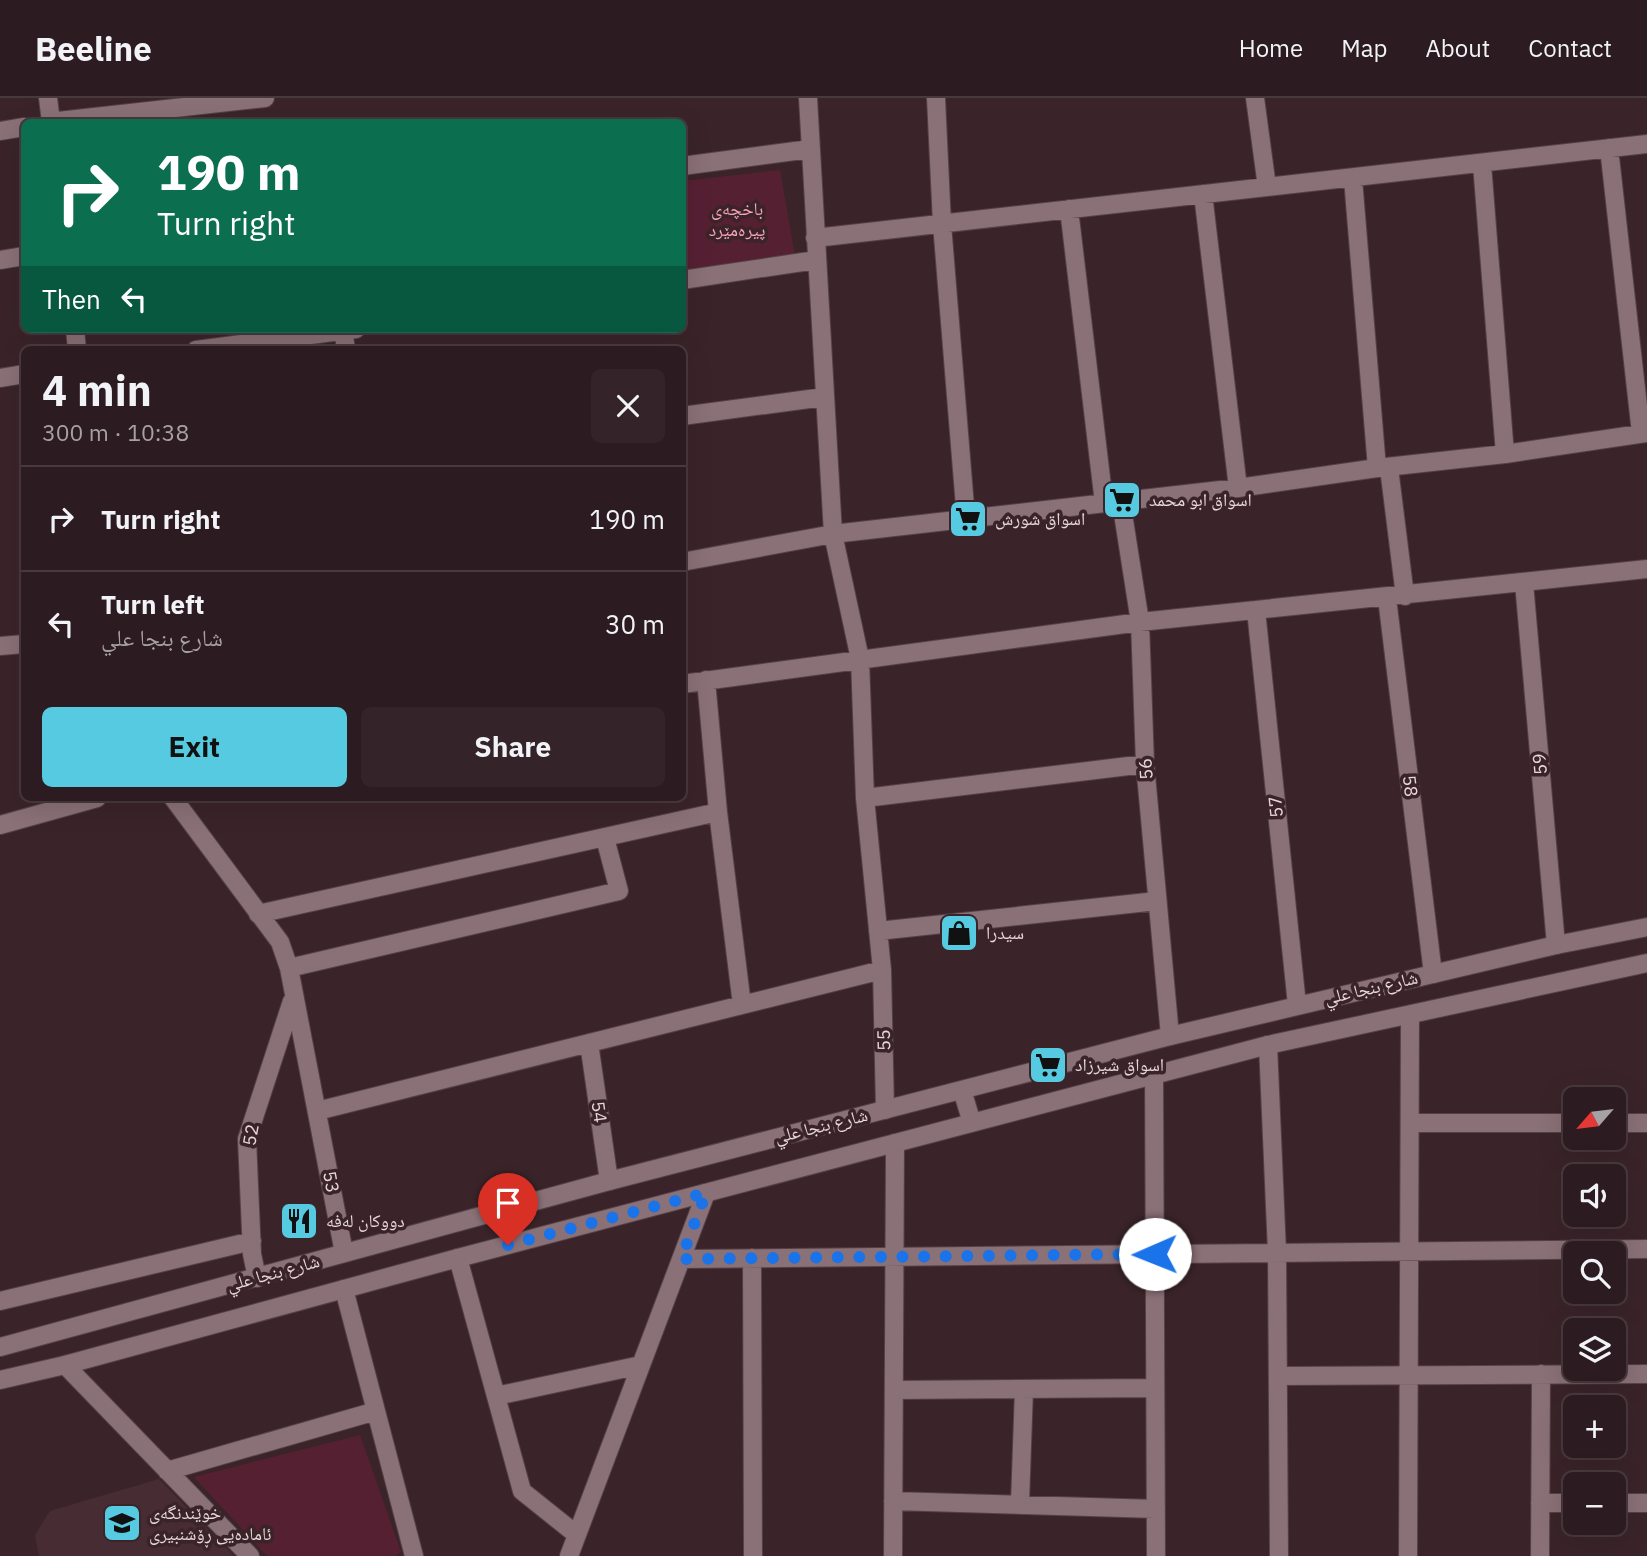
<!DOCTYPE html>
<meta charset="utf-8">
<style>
:root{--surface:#2c1b20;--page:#342429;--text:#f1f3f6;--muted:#a6a1a5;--line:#48393e;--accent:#55cae0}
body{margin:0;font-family:"IBM Plex Sans","Noto Naskh Arabic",sans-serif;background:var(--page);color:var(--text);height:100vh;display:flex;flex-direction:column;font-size:26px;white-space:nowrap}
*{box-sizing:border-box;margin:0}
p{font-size:23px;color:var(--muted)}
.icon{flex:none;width:38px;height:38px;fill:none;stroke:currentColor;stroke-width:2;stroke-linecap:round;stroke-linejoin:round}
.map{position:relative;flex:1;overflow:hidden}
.details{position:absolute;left:21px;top:248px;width:665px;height:455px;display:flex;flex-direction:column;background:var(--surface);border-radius:10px;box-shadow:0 7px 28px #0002,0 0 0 2px var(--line)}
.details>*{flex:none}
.hud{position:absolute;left:21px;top:21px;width:665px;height:214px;border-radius:10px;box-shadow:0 7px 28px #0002,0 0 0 2px var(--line);background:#0b6e4f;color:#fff;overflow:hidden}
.needle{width:46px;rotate:242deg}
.tools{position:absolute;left:1563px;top:989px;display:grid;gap:14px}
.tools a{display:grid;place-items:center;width:63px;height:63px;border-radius:10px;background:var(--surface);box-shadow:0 7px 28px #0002,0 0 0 2px var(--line);font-size:35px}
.pin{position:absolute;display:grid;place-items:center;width:60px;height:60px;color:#fff;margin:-72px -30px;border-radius:50% 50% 50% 0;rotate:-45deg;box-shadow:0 0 7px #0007}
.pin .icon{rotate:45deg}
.me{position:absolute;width:77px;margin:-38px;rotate:269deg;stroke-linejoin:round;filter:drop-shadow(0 0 5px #0008)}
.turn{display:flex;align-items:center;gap:24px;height:147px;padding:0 21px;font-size:32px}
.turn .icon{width:91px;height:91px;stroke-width:2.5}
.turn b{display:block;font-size:49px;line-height:60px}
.then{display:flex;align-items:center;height:66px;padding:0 21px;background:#0003;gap:14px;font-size:26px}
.round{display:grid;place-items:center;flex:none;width:74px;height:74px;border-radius:10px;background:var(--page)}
.head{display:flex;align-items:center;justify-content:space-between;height:119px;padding:0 21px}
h1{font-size:42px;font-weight:700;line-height:52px}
.primary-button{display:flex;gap:14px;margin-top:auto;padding:14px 21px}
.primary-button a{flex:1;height:80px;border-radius:10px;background:var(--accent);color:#111;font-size:28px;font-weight:700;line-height:80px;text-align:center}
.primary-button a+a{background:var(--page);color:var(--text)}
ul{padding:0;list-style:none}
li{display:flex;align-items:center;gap:21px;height:105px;padding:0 21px;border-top:2px solid var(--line)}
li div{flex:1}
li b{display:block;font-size:26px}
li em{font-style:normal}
header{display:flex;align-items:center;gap:42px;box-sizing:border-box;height:98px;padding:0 35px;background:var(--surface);border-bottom:2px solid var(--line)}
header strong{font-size:33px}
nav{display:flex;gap:38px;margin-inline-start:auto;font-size:24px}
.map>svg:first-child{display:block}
</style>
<header>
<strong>Beeline</strong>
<nav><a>Home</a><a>Map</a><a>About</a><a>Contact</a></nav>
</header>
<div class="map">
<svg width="1647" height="1458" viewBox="0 0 1647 1458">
<rect width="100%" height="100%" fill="#3a242a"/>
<path fill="#482c34" d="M159,1381L234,1458H39L35,1437L50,1413Z"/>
<path fill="#562033" d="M780,72L795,158L683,175V83Z
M360,1337L401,1454L395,1458H267L194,1379Z"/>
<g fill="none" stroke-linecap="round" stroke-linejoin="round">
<defs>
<path id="street" d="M48,0L51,24
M808,0L833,436L860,561L865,700L882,872L885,1012
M936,0L942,126L966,421
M1255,0L1267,89
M49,24L265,0
M0,33L24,29
M1609,50L1641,335
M1482,66L1505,356
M682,68L810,51
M1353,81L1377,370
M1203,96L1238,390
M1069,111L1104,405
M815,140L1647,46
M0,162L24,158
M682,182L816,162
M75,231L77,252
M343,231L346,252
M196,252L356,231
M0,280L24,276
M682,318L824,299
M1389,370L1405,498
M1121,403L1140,524L1145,666L1170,938
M682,464L833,436L1238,390L1377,370L1505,356L1647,335
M1524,485L1556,847
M1387,500L1433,876
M1256,512L1297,907
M0,548L24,546
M706,582L718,714L742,907
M682,586L1140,524L1647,471
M173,700L280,844L289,870L344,1155
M865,700L1145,666
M0,727L97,700
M258,816L718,714
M878,833L1157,803
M289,870L619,793L605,740
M589,945L609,1083
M1268,947L1277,1154L1279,1458
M1154,977L1156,1458
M317,1013L882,872
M1410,1025H1575
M1614,1025H1647
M458,1160L522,1393L577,1437
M752,1160L753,1458
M681,1161L1647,1151
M257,1180L252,1156L247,1041L292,903
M344,1191L414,1458
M0,1203L252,1143
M65,1267L250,1458
M1279,1278L1647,1276
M894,1292L1155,1290
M496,1298L641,1267
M167,1373L376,1313
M893,1403L1156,1411
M1020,1405L1024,1291
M1540,1405H1575
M1614,1405H1647
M569,1458L706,1095
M893,1458L895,1045
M1408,1458L1410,918
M1540,1458L1541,1276"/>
<path id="secondary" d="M962,992L972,1025
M0,1249L609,1083L1170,938L1556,847L1647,829
M0,1282L65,1267L458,1160L1268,947L1647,865"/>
</defs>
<use href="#street" stroke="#544147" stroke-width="20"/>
<use href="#secondary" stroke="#544147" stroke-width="20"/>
<use href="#street" stroke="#8a7077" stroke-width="18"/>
<use href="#secondary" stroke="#8a7077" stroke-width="18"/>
</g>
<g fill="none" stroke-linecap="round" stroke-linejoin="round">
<path stroke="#1a73e8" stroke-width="12" stroke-dasharray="0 21.6" d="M508,1147L706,1095L681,1161L1155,1156"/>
</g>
<defs>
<symbol id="supermarket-square" viewBox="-11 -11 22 22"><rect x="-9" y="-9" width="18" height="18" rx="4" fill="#55cae0" stroke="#3a242a"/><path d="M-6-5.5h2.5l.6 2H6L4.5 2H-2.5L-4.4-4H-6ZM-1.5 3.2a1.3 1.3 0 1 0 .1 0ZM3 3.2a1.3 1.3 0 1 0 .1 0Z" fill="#111"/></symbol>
<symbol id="shop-square" viewBox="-11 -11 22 22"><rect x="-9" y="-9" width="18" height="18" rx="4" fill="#55cae0" stroke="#3a242a"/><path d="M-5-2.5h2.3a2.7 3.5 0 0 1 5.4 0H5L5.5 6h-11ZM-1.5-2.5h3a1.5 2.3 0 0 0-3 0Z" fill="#111"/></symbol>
<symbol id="restaurant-square" viewBox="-11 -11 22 22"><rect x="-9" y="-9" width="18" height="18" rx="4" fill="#55cae0" stroke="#3a242a"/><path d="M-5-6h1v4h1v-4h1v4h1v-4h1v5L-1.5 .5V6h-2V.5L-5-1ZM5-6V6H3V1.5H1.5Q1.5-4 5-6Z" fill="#111"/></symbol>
<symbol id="school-square" viewBox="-11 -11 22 22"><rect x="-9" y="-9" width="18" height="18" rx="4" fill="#55cae0" stroke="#3a242a"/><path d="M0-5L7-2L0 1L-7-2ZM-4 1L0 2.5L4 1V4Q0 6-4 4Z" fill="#111"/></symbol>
</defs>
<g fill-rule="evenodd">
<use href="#supermarket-square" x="1100" y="380" width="44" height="44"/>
<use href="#supermarket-square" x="946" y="399" width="44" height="44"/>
<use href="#shop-square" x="937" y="813" width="44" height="44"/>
<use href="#supermarket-square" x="1026" y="945" width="44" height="44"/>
<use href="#restaurant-square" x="277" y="1101" width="44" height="44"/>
<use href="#school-square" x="100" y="1403" width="44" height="44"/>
</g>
<g text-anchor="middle" stroke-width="7" stroke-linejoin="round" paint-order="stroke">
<g font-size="18" fill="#faa4bd" stroke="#3a242a">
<text x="737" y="117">باخچەی<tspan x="737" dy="21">پیرەمێرد</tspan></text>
</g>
<g font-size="18" fill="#e7d8db" stroke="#3a242a" text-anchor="start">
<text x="1149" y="408">اسواق ابو محمد</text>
<text x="995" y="427">اسواق شورش</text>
<text x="986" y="841">سيدرا</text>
<text x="1075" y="973">اسواق شيرزاد</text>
<text x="326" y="1129">دووكان لەفە</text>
<text x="149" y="1421">خوێندنگەی<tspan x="149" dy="21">ئامادەیی ڕۆشنبیری</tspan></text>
</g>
<g font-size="18" fill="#e7d8db" stroke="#3a242a">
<text transform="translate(1540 666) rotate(-95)" y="6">59</text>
<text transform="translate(1146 671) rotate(-94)" y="6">56</text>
<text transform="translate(1410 688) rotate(83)" y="6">58</text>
<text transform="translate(1276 709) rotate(-96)" y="6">57</text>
<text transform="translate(1371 890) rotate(-13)" y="6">شارع بنجا علي</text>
<text transform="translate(884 942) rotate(-91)" y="6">55</text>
<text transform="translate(599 1014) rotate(82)" y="6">54</text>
<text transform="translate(821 1028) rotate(-14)" y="6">شارع بنجا علي</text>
<text transform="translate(251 1037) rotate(-80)" y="6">52</text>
<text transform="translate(331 1084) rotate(79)" y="6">53</text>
<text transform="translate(273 1175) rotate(-15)" y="6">شارع بنجا علي</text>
</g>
</g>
</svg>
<div class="tools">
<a><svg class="needle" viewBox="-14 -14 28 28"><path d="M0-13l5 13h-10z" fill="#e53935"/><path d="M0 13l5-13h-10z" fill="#a6a1a5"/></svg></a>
<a><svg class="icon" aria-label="sound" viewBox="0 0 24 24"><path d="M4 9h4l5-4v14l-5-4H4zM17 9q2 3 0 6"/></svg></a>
<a><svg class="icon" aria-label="search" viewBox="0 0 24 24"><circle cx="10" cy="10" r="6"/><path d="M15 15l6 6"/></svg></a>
<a><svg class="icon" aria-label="layers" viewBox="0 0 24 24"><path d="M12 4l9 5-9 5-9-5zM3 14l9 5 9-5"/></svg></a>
<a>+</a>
<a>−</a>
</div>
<div class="pin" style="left:508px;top:1147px;background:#d93025"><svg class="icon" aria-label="arrive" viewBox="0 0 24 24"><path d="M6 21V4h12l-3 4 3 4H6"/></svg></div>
<svg class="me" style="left:1155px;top:1156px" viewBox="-20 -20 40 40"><circle r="19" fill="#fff"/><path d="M0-13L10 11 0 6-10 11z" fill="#1a73e8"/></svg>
<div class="hud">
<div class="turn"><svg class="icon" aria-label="right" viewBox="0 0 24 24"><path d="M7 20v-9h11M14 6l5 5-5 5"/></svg><div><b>190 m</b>Turn right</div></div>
<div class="then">Then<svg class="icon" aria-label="left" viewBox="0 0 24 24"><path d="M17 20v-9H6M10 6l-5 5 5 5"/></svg></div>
</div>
<section class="details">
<div class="head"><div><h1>4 min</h1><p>300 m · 10:38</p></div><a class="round"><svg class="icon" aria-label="close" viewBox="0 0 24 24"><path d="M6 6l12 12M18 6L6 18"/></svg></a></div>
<ul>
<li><svg class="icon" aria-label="right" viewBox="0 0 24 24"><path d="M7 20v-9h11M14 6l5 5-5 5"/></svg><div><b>Turn right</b></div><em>190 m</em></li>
<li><svg class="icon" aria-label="left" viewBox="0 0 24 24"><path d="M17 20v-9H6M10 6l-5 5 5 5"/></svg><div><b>Turn left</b><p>شارع بنجا علي</p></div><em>30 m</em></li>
</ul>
<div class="primary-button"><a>Exit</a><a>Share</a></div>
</section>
</div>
